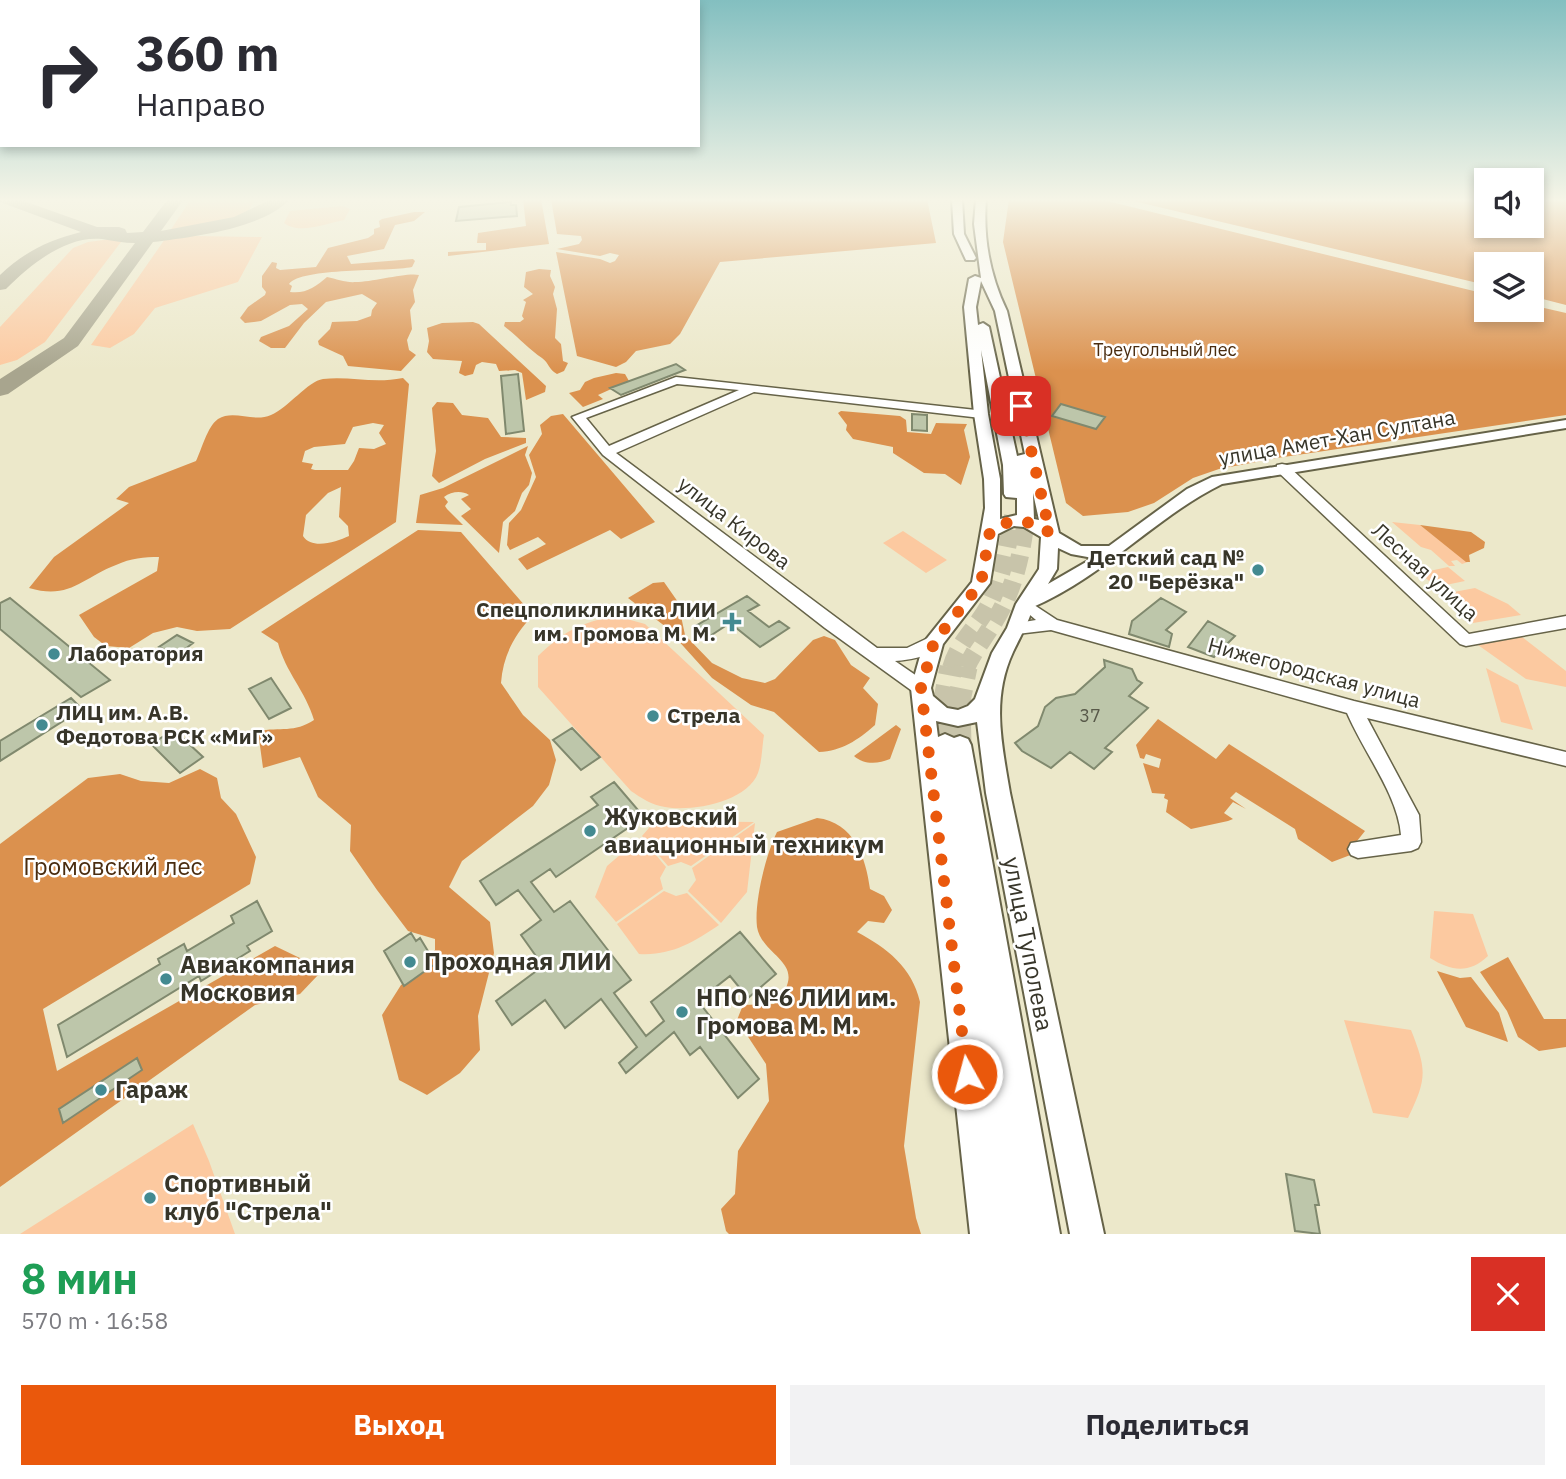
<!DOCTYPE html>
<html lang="ru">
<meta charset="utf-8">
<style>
:root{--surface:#fff;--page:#f2f2f3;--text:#2b2b33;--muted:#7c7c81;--accent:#ea580c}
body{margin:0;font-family:"IBM Plex Sans",sans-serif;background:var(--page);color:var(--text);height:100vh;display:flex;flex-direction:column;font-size:26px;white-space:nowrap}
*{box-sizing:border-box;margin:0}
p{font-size:23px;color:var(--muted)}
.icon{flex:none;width:38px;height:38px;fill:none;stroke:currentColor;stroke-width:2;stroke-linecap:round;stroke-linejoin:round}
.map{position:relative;height:1234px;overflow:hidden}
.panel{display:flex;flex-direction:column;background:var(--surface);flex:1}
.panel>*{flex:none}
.top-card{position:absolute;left:0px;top:0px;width:700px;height:147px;box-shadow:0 4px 10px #0003;background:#fff;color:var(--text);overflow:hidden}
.buttons{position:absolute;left:1474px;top:168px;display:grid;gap:14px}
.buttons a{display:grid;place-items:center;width:70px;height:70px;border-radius:0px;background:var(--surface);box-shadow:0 4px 10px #0003;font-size:35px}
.pin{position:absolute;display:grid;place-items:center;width:60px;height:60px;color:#fff;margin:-30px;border-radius:14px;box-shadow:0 4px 10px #0006}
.me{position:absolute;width:77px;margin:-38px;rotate:353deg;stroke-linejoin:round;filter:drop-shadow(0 0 5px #0008)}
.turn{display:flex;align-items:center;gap:24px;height:147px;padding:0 21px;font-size:32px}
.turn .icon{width:91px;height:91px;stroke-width:2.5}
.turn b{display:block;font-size:49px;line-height:60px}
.round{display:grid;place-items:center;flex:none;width:74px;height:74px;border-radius:0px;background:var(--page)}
.head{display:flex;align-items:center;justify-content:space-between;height:119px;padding:0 21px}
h1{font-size:42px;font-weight:700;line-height:52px;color:#1e9e55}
.button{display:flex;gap:14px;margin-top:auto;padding:14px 21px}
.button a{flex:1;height:80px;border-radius:0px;background:var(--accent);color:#fff;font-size:28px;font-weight:700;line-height:80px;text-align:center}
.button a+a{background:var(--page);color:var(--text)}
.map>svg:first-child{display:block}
</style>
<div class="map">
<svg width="1566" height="1234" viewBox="0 0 1566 1234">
<rect width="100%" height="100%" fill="#ece8ca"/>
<path fill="#fcc9a0" d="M191,199H255L249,210L238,218L170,231Z
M342,206L350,209L344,220C327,223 299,235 284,223L290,211Z
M192,236L262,237L238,282L155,308L134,334L110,348L91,345L165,239Z
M111,239L121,242L45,342L17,360L0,365V327L73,248L88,242Z
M1392,522L1420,525L1468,562L1462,564L1457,560L1451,561L1455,566H1449L1431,550L1421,547Z
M903,531L947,560L926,573L883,543Z
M1448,567L1465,581L1436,587L1420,573Z
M1475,588L1508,604L1521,615L1473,623L1443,594Z
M616,616L645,624L764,735C762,747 762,762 758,773C747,802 692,812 665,807C652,805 641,798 631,791L538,687V656C566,630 579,623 616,616Z
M1522,637L1566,671V687L1526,679L1478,645Z
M1486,668L1518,685L1533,730L1501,722Z
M655,821L754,822L691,866L681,862L668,866L642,836Z
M755,823L747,892L721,923L688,891L696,880L692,868Z
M641,837L666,867L660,878L663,889L616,922L595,897L607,866Z
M664,891L676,896L687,893L719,925C694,942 671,956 639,954L617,924Z
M1434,911L1473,914L1488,956C1469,974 1451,971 1430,958Z
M1344,1020L1411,1030C1427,1070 1427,1079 1408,1118L1373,1113Z
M193,1124L209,1161L235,1234H20Z"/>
<path fill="#db914e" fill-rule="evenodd" d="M504,199H541L549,244L448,256V252L486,250V243H477L478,233L526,226L523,199Z
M551,199H927L936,243L720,262L680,334L670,344L636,351L626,362L616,367L577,356L556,252L600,259L610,263L615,261L619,255L610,253L600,256L557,249L579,244L582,240L581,236L557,234Z
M1009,199H1099L1486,294V310H1531V305L1566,313V415L1277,458L1219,469L1193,478L1154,503L1128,512L1083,516L1066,503L1003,242Z
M1125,199H1486V226H1531V199H1566V305L1531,296V264H1486V285Z
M414,212H425L414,221L395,225L384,249L347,256L351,264L413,259L415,261L412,267C388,272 302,267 289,284L292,286L290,292C306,294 315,287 327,277C337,279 346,283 356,282C372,282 408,272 419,275L413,290L415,302L410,310L412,329L407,340L409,350L416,355L401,371L348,366L343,356L319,345L318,341L330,329L332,322L357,321L371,316L372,310L377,303L362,294L326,302L304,323L285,348H271L259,341L261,337L289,326L308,309L302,304L290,305L261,321L245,323L240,318L248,307L265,295L266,292L262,287V276L272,262L277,263L276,268L280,270L316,267L328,248L368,238L374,234V229L380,227L379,221L382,219Z
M539,269L551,270L550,276L555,287L553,294L557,309L555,338L561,344L563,361L568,363L564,371L557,374C549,370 549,363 542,358C529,349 517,336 504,326L505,322H520L524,319L522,316L526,302L523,300L533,294L524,287L526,272Z
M473,322L479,324L546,386L545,392L526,400L522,373L515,370L499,371L496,364L482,362L476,365L473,374L465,376L459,373L462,361L433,359L427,352L429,341L427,328L442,323Z
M616,373L625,374L629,381L598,395L603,399L583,407L569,393L580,390L585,382L594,378Z
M403,378L409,384L396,522L230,629L197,631L177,627L153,633L129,648L106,646L94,637L79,615L157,571L159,557C144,557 131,558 116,565C82,578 70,600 29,588L54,557L129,503L116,499L129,487L196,461C202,449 207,427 218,419C234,409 253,423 271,415C288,408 308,381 323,379C351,376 373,384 403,378ZM373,423L384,425L379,433L386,444L374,449L359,448L354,461L348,470H315L311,469L313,464L302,462L305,451L314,447L345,444L353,427ZM341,487L339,517L348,526L349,536C336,542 312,550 303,536L306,515L328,493Z
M437,402L453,403L462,415L488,418L501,437L526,438V443L485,459L439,483L432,476L436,451L432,408Z
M841,411L900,416L906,420L907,432L931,434L936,423L967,424L964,430L970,457L961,485L945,474L924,473L893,453V447L853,439L846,430L847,425L838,413Z
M563,414L655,522L621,539L610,530L527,570L518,559L546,544L538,537L510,550L507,545L509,523L521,510L536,477L529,455L542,434L540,425L551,416Z
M528,446L525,455L532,473L529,485L522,493L515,511L503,522L499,553L461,516L471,509L461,499L469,495C461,490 451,492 444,497L448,502L445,506L447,509L463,525L416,523L420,495L443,488Z
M1420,525L1471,532L1485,542L1484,548L1469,555L1470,562H1466Z
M418,530L461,532L533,615C514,635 503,656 501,683L523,715L550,740L556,760L549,785L533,806L462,861L449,887L490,922L494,953L478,1016L480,1050L460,1073L427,1095L399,1080L382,1015L401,985L429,965L428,955L435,950V939L408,931L377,890L350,851L351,825L318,797L300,757L263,768L258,731C281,727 294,733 314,720C306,692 285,671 278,643L261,632Z
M664,582L678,602L685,635L712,663L742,678L765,683L775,679L813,640L824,636L835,640L851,665L870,678L863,688L878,704L875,725C858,740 842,751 819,752L774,712L751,705L712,678L666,627L628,598L653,583Z
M1158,719L1216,759L1229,744L1365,831L1353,846V854L1332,862L1298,839L1295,829L1236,792L1230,798L1246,809L1233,802L1224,813L1233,819L1228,821L1191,829L1166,812L1168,800L1164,798L1165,794L1152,793L1143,763L1159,768L1161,759L1146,754L1144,759L1140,758L1136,745Z
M896,725L901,729L890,759C878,764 864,765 854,756Z
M200,769L217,778L221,798L236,814L256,857L250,884L43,1009L57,1071L275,946L302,959L318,975L300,994L255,1005L0,1187V844L88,778L120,774L141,781L169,783Z
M817,818C854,822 866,858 870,889L884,896L892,910L884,923L868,921L857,932C887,948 912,967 920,1002L904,1146L916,1218L921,1234H729L726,1231L721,1209L735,1194L738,1151L769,1101L766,1064L737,1020L743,1005L774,1004C813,963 762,958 757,927C754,902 766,854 777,832Z
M1508,957L1544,1019H1566V1047L1539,1051L1518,1037L1507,1011L1480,972Z
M1437,971L1460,978L1471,977L1499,1013L1508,1042L1466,1027Z"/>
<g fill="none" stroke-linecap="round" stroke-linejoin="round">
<path fill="#a8a58e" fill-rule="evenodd" d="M0,199H18L97,227H119L125,229L127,233L143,232L168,199H184L161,231L234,217L272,199H290C263,229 191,237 153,242L78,346L8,394L0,396V379L64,338L135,243C124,243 114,241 102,239C66,235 30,265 6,289L0,290V275C24,252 49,240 81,232L0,202Z"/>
</g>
<path fill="#bdc6aa" stroke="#80896e" stroke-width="2" d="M511,202V205H516L517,216L456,221L459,207Z
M676,364L685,370L621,395L610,388Z
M518,374L524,431L506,434L501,376Z
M1061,404L1105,417L1096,429L1052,416Z
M912,414L927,415V431L912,430Z
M747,596L759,605L748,611L769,627L779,621L789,628L760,647L730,623L707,638L694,627Z
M10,598L110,680L81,697L0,629V603Z
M1161,598L1186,612L1166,630L1172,634L1169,647L1129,634L1132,621Z
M1208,621L1235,636L1214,657L1188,647Z
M177,635L193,643L176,656L159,647Z
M1104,660L1132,669L1137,680L1142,683L1129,696L1148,708L1105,748L1112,752L1094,769L1070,752L1051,768L1022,751L1015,743L1038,726L1045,707L1056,698L1075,694L1105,667Z
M271,678L291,708L269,719L249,689Z
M71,698L82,709L0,761V741Z
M572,728L600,757L581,770L553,740Z
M174,730L203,757L180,773L151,744Z
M614,782L644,817L556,877L550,869L531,882L554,912L570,901L631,980L614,993L646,1036L664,1021L651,1002L740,932L776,974L748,998L730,976L698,1001L759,1079L738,1098L700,1047L690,1055L674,1032L626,1073L619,1063L637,1047L601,999L565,1028L545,1000L512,1025L496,1001L543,966L521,935L541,920L518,890L496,905L480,881L598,805L591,797Z
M257,901L272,931L247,946L250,951L201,981L199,976L67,1057L58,1025L160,964L158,959L184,944L187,951L234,923L231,916Z
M411,933L416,941L420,938L431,956L427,958L432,966L404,986L384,951Z
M137,1058L142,1070L63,1123L59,1109Z
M1286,1174L1314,1180L1319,1205H1315L1320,1234L1295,1231Z"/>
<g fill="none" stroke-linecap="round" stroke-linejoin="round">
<path stroke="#c8c4aa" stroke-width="18" stroke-dasharray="18 9" stroke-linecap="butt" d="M951,668C959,641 975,630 988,607C1003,579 1007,547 1013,516
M966,668C974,650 987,635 997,617C1015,587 1022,552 1026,518"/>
<path stroke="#c8c4aa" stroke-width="23" stroke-dasharray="23 11" stroke-linecap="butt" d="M945,743L946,694L951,667
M960,745L959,701L966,667"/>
<defs>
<path id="minor" d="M676,377L985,411L987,414L981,418L754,392L616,453L877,648H907L928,638H940L942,642C932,656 912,660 895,661L927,683L930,688L927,693H915L825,628L603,455L572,417ZM677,384L739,390L609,446L586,418Z
M1282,464L1287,465L1469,634L1566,616V628L1466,646L1460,644L1277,471V465Z
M1025,599L1057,620L1354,701L1566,752V766L1367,718L1419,815L1421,842L1418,848L1411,851L1358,858L1351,855L1348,849L1351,843L1401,835C1398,795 1363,751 1347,713L1051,630L1017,634L1011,632L1009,628L1011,624L1036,620L1017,604Z"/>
<path id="major" d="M952,199H962L964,234L976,258L974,260H966L954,234Z
M976,199H986C983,238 990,276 1007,311L1059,533L1081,546H1109L1187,489L1212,477L1566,420V428L1222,484C1155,517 1105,576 1033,607C1028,624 1020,637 1013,652C991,699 1002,745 1010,793L1104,1234H1070L986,793L977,722L958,726L936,721L938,737L945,734L954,738L960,736L968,739L971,745L1060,1234H970L911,688L924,642L972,582L985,508L984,479L974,414L964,307L969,279L975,276L981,278L974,224ZM981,281L995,311L1025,454L1017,456L989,327L983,323L978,325L976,307ZM981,350L1003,465L1004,494L1006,497L1017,498V515L1000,519V479L988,414ZM1033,493L1039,520L1034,519ZM1014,526L1024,527L1041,537L1039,569L1016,604L1007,628L992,653L975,699L968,706L958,710L947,708L933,696L931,688L943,644L990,583L998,534ZM1058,548L1071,554L1093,558L1048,584L1057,569Z"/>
</defs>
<use href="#minor" stroke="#666348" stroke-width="3"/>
<use href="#major" stroke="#666348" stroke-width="4"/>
<use href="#minor" fill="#fff" fill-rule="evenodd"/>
<use href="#major" fill="#fff" fill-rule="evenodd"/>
</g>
<linearGradient id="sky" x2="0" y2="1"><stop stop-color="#83bfc0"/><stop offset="0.54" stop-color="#f6f5e7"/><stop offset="1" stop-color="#f6f5e7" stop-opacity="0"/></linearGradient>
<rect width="1566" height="371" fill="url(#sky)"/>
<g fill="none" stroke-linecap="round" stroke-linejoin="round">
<path stroke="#ea580c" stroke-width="12" stroke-dasharray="0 21.6" d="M967,1074L921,688L934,642L981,583L990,531C1010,517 1030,519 1050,533L1021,406"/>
</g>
<g fill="#438a91" stroke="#fff" stroke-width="2.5">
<circle cx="1258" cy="570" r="7"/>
<path d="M728.5 611.5h7v7h7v7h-7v7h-7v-7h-7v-7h7z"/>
<circle cx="54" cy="654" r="7"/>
<circle cx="653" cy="716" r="7"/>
<circle cx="42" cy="725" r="7"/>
<circle cx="590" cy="831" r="7"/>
<circle cx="410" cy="962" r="7"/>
<circle cx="166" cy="979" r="7"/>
<circle cx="682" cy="1012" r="7"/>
<circle cx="101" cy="1090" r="7"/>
<circle cx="150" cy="1198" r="7"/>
</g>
<g text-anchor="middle" stroke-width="5" stroke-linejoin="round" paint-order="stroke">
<g font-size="18" fill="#4a2c0f" stroke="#fff">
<text x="1165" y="356">Треугольный лес</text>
</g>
<g font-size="18" fill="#585949">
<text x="1090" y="722">37</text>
</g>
<g font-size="21" fill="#373529" stroke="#fff">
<text transform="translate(1337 438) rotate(-10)" y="7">улица Амет-Хан Султана</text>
<text transform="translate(734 523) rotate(38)" y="7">улица Кирова</text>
<text transform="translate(1425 572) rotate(42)" y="7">Лесная улица</text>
<text transform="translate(1314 673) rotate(15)" y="7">Нижегородская улица</text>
</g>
<g font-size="21" font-weight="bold" fill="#373529" stroke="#fff" text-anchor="start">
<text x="1244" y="565" text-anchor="end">Детский сад №<tspan x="1244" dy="24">20 "Берёзка"</tspan></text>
<text x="716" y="617" text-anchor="end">Спецполиклиника ЛИИ<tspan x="716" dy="24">им. Громова М. М.</tspan></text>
<text x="68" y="661">Лаборатория</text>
<text x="56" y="720">ЛИЦ им. А.В.<tspan x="56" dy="24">Федотова РСК «МиГ»</tspan></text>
<text x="667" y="723">Стрела</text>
</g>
<g font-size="24" font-weight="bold" fill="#373529" stroke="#fff" text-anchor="start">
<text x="604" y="825">Жуковский<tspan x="604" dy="28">авиационный техникум</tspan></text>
<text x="424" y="970">Проходная ЛИИ</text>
<text x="180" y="973">Авиакомпания<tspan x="180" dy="28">Московия</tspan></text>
<text x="696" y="1006">НПО №6 ЛИИ им.<tspan x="696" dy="28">Громова М. М.</tspan></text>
<text x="115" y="1098">Гараж</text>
<text x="164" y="1192">Спортивный<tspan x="164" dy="28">клуб "Стрела"</tspan></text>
</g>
<g font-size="24" fill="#4a2c0f" stroke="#fff">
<text x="113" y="875">Громовский лес</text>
</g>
<g font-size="24" fill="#373529" stroke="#fff">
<text transform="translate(1028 944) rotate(79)" y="8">улица Туполева</text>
</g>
</g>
</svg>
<div class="buttons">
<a><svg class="icon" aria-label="sound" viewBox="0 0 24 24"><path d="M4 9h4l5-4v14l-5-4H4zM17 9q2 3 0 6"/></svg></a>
<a><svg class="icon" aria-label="layers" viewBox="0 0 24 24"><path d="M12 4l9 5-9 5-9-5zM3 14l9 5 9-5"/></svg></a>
</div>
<div class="pin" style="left:1021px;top:406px;background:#d93025"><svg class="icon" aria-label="arrive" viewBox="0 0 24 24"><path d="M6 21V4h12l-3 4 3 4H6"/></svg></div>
<svg class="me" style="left:967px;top:1074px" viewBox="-20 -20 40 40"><circle r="17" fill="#ea580c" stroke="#fff" stroke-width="3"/><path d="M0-11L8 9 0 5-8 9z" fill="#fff"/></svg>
<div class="top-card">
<div class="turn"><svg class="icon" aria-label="right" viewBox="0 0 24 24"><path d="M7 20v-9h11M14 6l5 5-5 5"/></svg><div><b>360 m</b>Направо</div></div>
</div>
</div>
<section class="panel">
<div class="head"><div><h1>8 мин</h1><p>570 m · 16:58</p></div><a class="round" style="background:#d93025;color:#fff"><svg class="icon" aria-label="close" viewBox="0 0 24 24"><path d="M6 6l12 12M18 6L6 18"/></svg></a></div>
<div class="button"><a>Выход</a><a>Поделиться</a></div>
</section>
